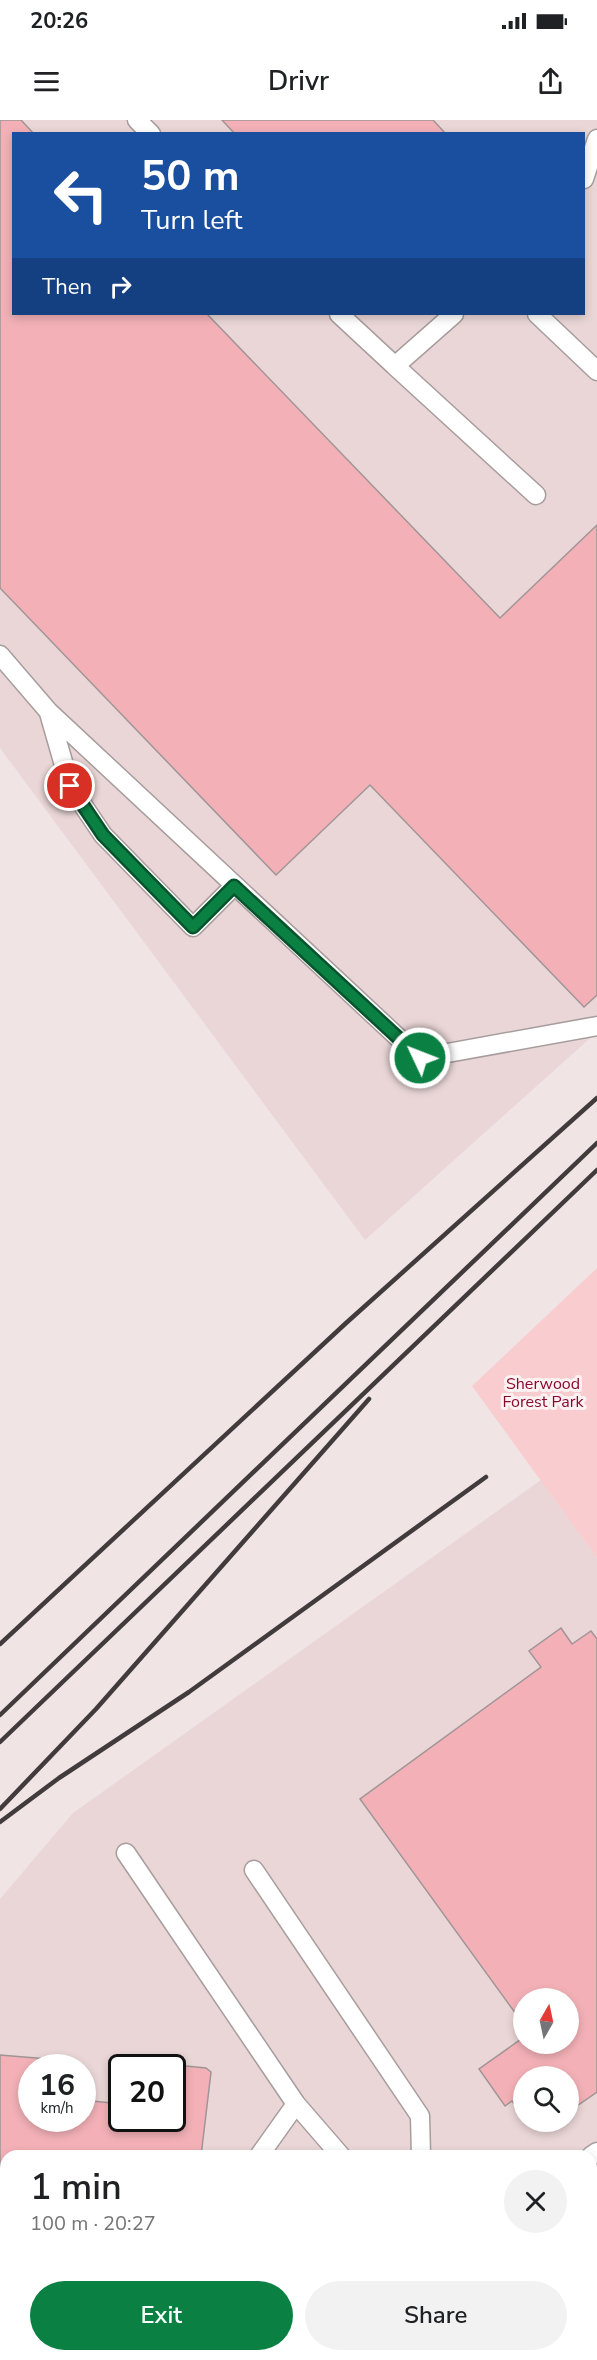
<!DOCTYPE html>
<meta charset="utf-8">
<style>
:root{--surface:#fff;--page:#f2f2f2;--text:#202124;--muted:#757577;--accent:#0b8043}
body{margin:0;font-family:"Nunito Sans",sans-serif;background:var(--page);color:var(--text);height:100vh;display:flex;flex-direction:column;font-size:22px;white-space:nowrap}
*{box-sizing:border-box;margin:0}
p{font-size:20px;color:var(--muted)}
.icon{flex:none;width:33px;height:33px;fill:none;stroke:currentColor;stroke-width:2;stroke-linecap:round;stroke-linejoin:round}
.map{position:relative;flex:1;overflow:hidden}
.sheet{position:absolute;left:0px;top:2030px;width:597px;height:212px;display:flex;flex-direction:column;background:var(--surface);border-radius:18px 18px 0 0;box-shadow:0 3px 9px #0003}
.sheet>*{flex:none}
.hud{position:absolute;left:12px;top:12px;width:573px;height:183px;border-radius:0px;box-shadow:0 3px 9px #0003;background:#1a4fa0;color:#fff;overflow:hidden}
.needle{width:39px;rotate:9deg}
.buttons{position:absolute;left:513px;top:1868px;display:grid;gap:12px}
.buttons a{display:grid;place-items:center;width:66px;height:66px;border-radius:50%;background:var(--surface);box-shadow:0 3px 9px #0003;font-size:30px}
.speed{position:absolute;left:18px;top:1934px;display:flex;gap:12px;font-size:30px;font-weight:700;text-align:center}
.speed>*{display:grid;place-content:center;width:78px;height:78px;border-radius:50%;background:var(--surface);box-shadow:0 3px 9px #0003;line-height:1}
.speed small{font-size:15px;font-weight:400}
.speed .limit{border:3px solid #111;border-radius:9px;background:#fff;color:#111}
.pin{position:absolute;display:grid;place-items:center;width:51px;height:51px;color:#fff;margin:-26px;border:3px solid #fff;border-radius:50%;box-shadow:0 2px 6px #0007}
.me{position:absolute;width:66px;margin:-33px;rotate:313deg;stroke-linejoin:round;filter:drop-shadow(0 0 4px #0008)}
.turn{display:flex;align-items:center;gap:21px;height:126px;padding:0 30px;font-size:27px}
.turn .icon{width:78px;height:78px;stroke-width:2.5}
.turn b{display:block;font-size:42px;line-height:51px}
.then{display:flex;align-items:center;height:57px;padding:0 30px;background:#0003;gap:12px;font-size:22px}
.round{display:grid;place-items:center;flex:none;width:63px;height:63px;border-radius:32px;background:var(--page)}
.headline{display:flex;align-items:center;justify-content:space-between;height:102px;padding:0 30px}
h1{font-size:36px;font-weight:600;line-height:45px}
.button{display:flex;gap:12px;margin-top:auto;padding:12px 30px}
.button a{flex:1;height:69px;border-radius:36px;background:var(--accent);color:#fff;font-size:24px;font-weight:600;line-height:69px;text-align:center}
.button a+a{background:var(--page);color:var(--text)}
.status{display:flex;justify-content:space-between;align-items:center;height:42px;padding:0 30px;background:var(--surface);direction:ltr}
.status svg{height:16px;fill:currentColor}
header{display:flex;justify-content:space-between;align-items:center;height:78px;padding:0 30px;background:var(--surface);font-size:27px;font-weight:600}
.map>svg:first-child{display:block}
</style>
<div class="status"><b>20:26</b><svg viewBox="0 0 49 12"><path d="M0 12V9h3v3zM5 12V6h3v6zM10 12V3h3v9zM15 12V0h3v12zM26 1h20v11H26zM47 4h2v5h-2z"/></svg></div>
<header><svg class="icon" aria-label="menu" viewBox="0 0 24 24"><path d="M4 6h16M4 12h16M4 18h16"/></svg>Drivr<svg class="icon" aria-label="share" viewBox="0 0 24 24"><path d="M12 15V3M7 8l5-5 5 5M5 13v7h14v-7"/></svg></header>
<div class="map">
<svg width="597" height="2240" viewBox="0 0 597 2240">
<rect width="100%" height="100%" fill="#f0e4e5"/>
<path fill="#ead6d7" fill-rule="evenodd" d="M0,0H597V912L365,1120L0,628ZM14,14H584V194H14Z
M541,1360L597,1438V2240H0V1779L73,1693ZM524,1878H568V1923H524ZM32,1947H82V1998H32ZM122,1947H172V1998H122ZM524,1956H568V2001H524ZM6,2036H591V2235H6Z"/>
<path fill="#f9cdd0" d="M597,1148V1438L472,1266Z"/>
<path fill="#f3b1b7" stroke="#a09596" stroke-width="1.5" d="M0,0H21L34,14H14V194H207L500,498L597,405V875L584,887L370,665L276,755L0,468Z
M222,0H433L446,14H235Z
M561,1508L572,1524L591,1511L597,1519V1972L568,1992V1956H524V1997L512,1981L505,1986L479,1949L524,1917V1923H568V1878H524V1905L360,1679L541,1547L529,1531Z
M0,1935L60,1940L59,1947H32V1998H82V1980L122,1984V1998H172V1947H134L135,1941L206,1948L211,1952L201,2036H6V2235H144L156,2236L155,2240H0Z"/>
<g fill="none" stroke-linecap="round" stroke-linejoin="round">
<defs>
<path id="service" d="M137,0L151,14
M584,59L597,19
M339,194L395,246L454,194
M537,194L597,251
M395,246L536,375
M0,535L49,592L420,938L597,906
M49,593L70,666L103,715L193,807L234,766
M126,1733L296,1984L341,2036
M254,1750L420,1996L421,2036
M259,2036L296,1984
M591,2036L597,2032
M591,2094L597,2100"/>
<path id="minor" d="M474,2235L477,2240"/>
</defs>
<use href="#service" stroke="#a89d9e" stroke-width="21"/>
<use href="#minor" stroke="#a89d9e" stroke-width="36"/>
<use href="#service" stroke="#fff" stroke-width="18"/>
<use href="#minor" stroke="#fff" stroke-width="33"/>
<path stroke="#413b3c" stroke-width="4.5" d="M0,1524L345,1204L597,978
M0,1595L597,1023
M0,1622L597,1050
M0,1689L96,1589L369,1279
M0,1702L59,1658L189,1572L486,1357"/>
</g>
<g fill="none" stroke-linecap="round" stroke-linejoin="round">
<defs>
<path id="route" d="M70,666L103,715L193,807L234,766L420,938"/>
</defs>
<use href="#route" stroke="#07532c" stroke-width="15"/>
<use href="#route" stroke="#0b8043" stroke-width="10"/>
</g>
<g text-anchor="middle" stroke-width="6" stroke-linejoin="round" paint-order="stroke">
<g font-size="16" fill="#8a0730" stroke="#fdf2f2">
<text x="543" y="1269">Sherwood<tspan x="543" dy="18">Forest Park</tspan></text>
</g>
</g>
</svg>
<div class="buttons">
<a><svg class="needle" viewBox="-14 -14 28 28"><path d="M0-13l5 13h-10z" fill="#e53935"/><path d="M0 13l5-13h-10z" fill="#757577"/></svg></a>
<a><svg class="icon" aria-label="search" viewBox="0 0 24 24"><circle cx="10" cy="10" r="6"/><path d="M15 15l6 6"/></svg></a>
</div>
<div class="speed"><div>16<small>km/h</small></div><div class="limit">20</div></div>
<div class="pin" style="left:70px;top:666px;background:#d93025"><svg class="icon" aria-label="arrive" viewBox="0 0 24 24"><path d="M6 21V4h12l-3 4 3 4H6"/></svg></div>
<svg class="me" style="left:420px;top:938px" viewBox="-20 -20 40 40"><circle r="17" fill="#0b8043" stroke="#fff" stroke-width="3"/><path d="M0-11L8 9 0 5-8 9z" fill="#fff"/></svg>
<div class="hud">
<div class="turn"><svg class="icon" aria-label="left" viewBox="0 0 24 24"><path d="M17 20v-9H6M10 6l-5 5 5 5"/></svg><div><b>50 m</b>Turn left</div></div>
<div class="then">Then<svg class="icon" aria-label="right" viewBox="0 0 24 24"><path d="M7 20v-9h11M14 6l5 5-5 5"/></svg></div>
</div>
<section class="sheet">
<div class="headline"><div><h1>1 min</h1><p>100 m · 20:27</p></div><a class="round"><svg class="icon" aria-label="close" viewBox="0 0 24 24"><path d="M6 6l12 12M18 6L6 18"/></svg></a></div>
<div class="button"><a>Exit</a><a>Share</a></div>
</section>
</div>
